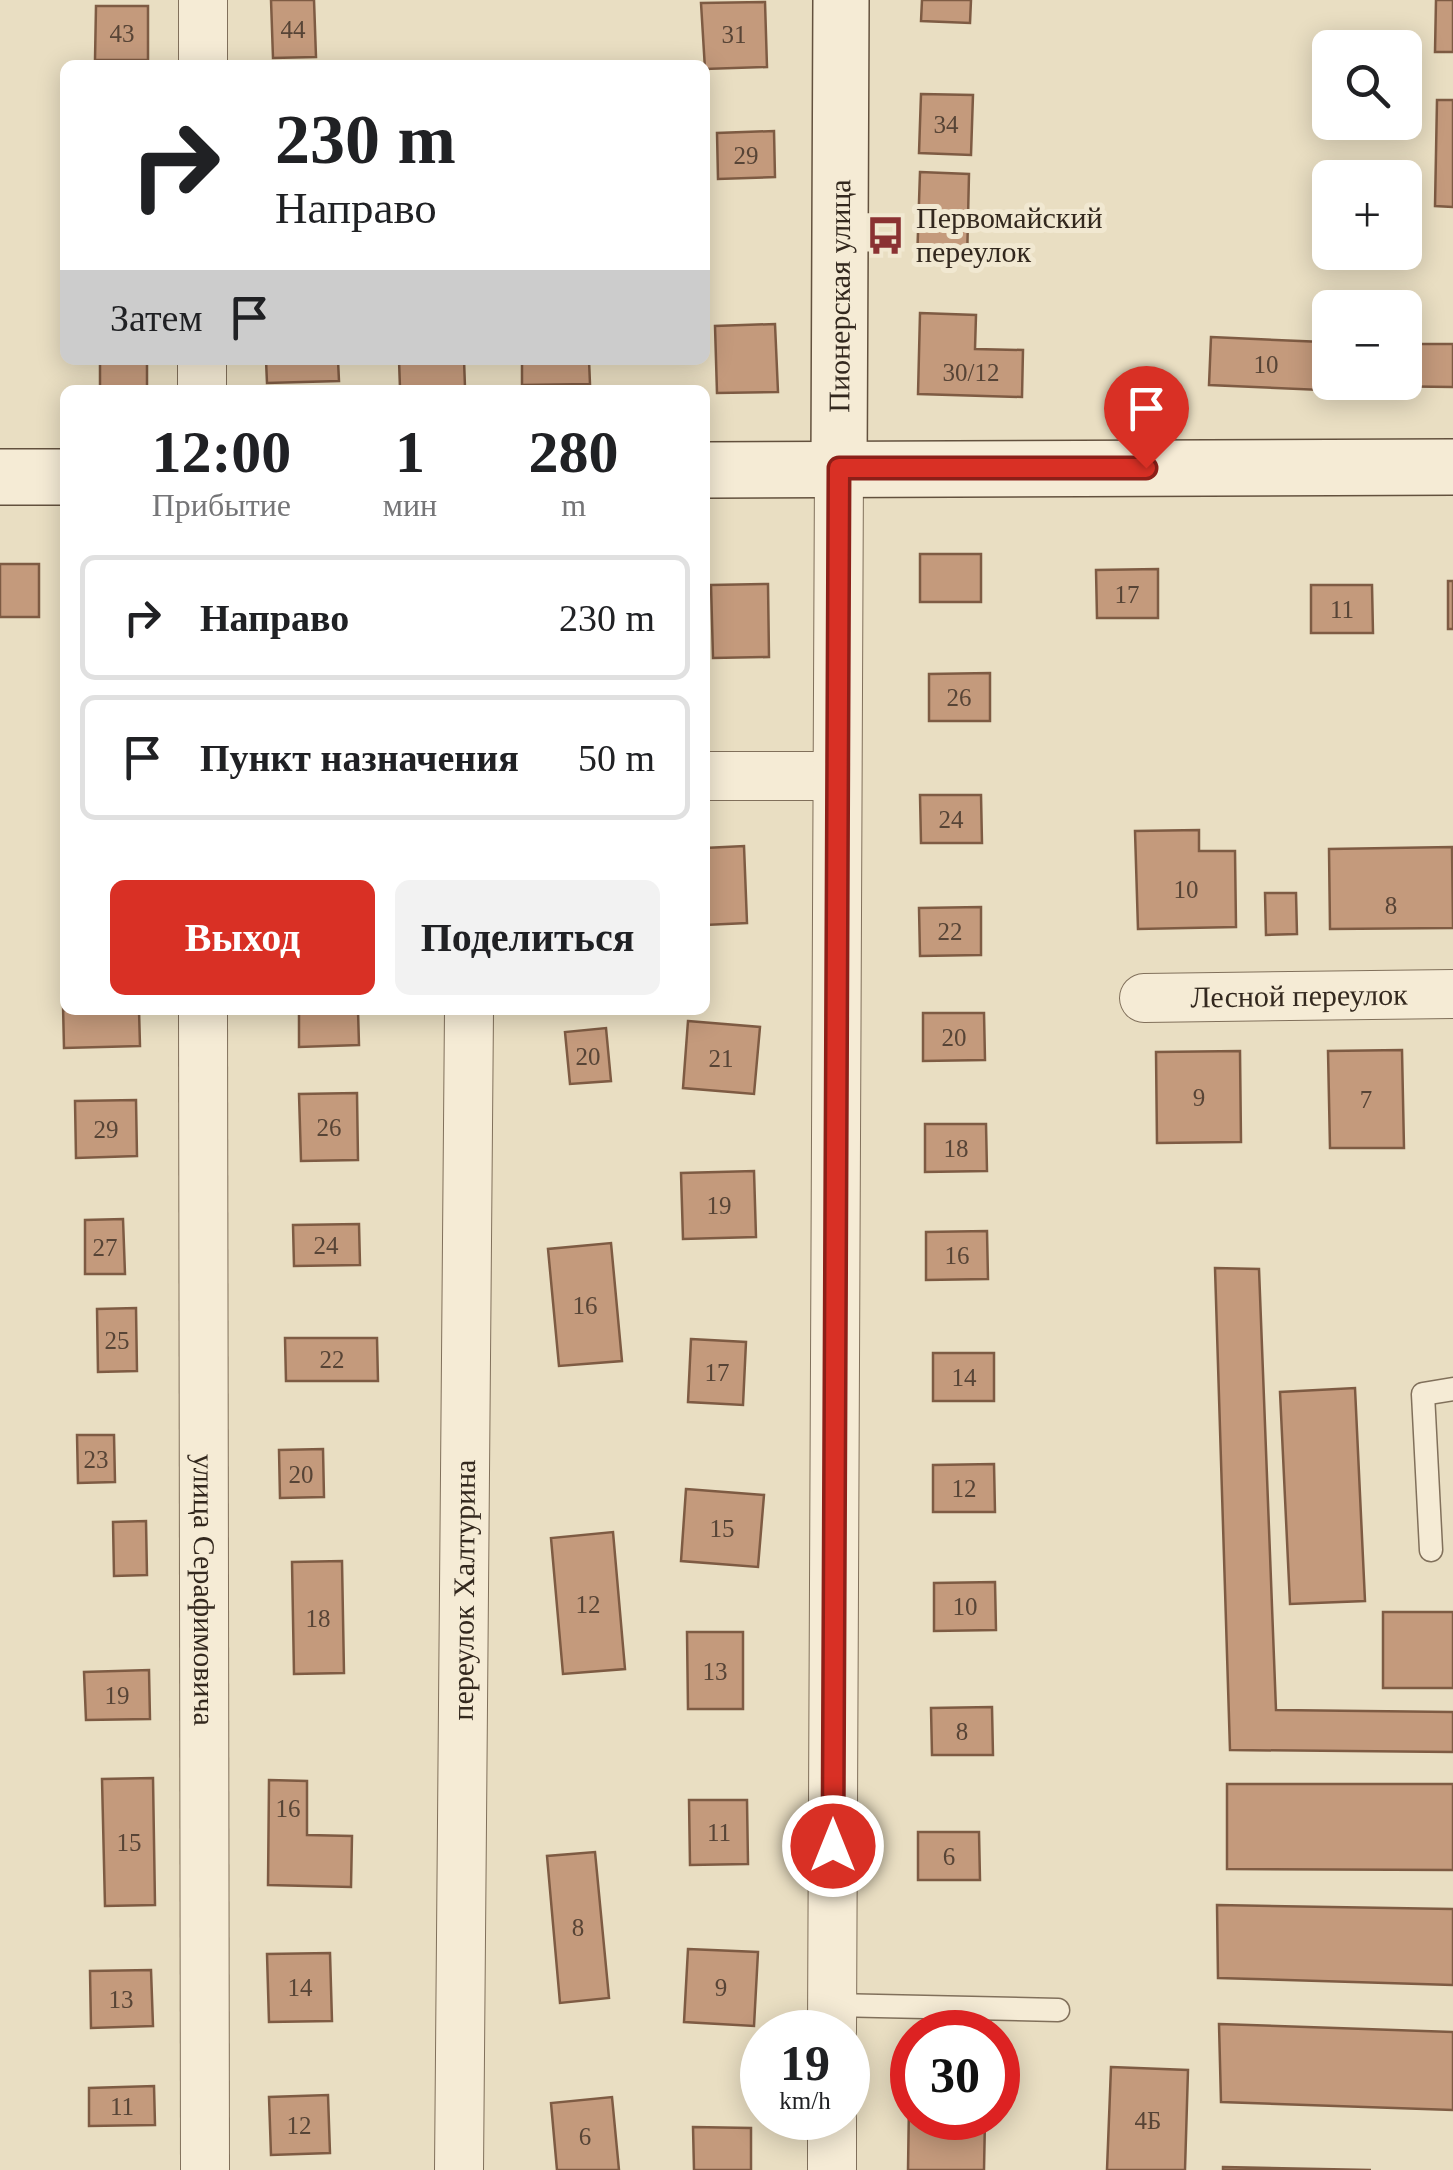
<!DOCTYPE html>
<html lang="ru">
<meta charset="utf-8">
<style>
:root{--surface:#fff;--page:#f2f2f2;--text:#202124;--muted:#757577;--line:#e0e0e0;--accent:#d93025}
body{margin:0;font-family:"Times New Roman",serif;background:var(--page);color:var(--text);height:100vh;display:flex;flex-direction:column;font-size:38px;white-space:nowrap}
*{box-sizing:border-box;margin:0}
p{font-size:32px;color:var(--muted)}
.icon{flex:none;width:55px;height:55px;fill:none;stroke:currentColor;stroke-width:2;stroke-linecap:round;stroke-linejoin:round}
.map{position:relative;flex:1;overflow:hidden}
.panel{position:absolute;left:60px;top:385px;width:650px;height:630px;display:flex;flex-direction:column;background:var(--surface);border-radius:15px;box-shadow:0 5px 25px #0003}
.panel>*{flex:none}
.top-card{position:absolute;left:60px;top:60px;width:650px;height:305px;border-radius:15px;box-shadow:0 5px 25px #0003;background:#fff;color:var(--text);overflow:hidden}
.fabs{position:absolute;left:1312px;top:30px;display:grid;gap:20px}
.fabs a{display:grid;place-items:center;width:110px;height:110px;border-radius:15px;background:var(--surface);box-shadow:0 5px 25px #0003;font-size:50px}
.speed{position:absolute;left:740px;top:2010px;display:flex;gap:20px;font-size:50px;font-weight:700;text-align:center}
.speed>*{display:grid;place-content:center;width:130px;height:130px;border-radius:50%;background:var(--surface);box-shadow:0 5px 25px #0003;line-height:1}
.speed small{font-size:25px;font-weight:400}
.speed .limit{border:15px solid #d22;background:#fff;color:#111}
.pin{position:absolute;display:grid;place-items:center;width:85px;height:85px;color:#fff;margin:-102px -42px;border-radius:50% 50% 50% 0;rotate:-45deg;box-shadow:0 0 10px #0007}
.pin .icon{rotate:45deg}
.me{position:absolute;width:110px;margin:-55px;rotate:0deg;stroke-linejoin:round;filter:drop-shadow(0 0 8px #0008)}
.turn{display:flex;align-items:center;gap:35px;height:210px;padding:0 50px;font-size:45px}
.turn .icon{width:130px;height:130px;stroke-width:2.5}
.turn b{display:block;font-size:70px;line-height:85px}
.then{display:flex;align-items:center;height:95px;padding:0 50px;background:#0003;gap:20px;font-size:38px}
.eta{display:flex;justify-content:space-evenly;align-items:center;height:170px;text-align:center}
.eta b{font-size:60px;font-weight:700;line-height:70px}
.action{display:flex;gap:20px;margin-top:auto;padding:20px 50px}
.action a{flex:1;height:115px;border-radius:15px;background:var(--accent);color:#fff;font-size:40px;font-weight:700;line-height:115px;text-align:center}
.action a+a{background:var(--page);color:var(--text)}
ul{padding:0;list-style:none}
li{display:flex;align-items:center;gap:30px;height:125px;margin:0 20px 15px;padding:0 30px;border:5px solid var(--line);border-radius:15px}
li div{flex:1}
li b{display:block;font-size:38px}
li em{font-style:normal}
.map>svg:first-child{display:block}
</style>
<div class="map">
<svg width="1453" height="2170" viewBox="0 0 1453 2170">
<rect width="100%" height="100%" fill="#e9dec2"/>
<path fill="#c49a7c" stroke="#7e5b43" stroke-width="2.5" d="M271,0H314L316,57L273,58Z
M922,0H971L970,23L921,21Z
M1436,0H1453V52H1435Z
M765,2L767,67L705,69L701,3Z
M96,6H148V60H95Z
M921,94L973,95L971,155L919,153Z
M1437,100H1453V207L1435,206Z
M774,131L775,177L718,179L717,133Z
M920,172L969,174L967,263L917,262Z
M920,313L976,315L975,349L1023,350L1022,397L918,394Z
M775,324L778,392L717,393L715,326Z
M1211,337L1323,342L1321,390L1209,385Z
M1405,344H1453V387L1374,386V382H1405Z
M100,360H147V387H100Z
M266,360H338L339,381L267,383Z
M399,360H464L465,387L400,388Z
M522,360H589L590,384L522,385Z
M920,554H981V602H920Z
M0,564H39V617H0Z
M1158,569V618H1097L1096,570Z
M1448,581H1453V629H1448Z
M768,584L769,657L713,658L711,585Z
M1311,585H1372L1373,633H1311Z
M990,673V721H929V674Z
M920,795H981L982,843H921Z
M1199,830V851H1235L1236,927L1138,929L1135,831Z
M744,846L747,923L705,925V848Z
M1452,847L1453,928L1330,929L1329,849Z
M1265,893H1296L1297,934L1266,935Z
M981,907V955L920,956L919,908Z
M63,1005L65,1010H139L140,1046L64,1048Z
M299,1010H358L359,1045L299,1047Z
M923,1013H984L985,1060L923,1061Z
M688,1021L760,1027L754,1094L683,1088Z
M606,1028L611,1081L570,1084L565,1032Z
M1402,1050L1404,1148H1330L1328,1051Z
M1240,1051L1241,1142L1157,1143L1156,1052Z
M357,1093L358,1160L301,1161L299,1094Z
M136,1100L137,1156L76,1158L75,1101Z
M925,1124H986L987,1171L925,1172Z
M754,1171L756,1237L683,1239L681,1173Z
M123,1219L125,1274H85V1220Z
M359,1224L360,1265L294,1266L293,1225Z
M987,1231L988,1279L926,1280V1232Z
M611,1243L622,1361L559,1366L548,1249Z
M1215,1268L1259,1269L1276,1710L1453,1712V1752L1230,1750Z
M136,1308L137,1371L98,1372L97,1309Z
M285,1338H377L378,1381H286Z
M691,1339L746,1342L743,1405L688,1402Z
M933,1353H994V1401H933Z
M1355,1388L1365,1601L1290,1604L1280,1392Z
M77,1435H114L115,1482L78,1483Z
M323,1449L324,1497L280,1498L279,1450Z
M994,1464L995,1512H933V1465Z
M686,1489L764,1495L758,1567L681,1561Z
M146,1521L147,1575L114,1576L113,1522Z
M613,1532L625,1669L563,1674L551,1538Z
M342,1561L344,1673L294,1674L292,1562Z
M995,1582L996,1630L934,1631V1583Z
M1383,1612H1453V1688H1383Z
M687,1632H743V1709H688Z
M149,1670L150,1719L86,1720L84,1672Z
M992,1707L993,1755H932L931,1708Z
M153,1778L155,1905L105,1906L102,1779Z
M269,1780L307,1781V1835L352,1836L351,1887L268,1885Z
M1227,1784H1453V1870L1227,1869Z
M689,1800H747L748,1864L690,1865Z
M918,1832H979L980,1880H918Z
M595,1852L609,1998L560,2003L547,1856Z
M1217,1905L1453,1909V1985L1218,1978Z
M688,1949L758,1952L754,2026L684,2022Z
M330,1953L332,2021L269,2022L267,1954Z
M151,1970L153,2026L91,2028L90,1971Z
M1219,2024L1453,2032V2110L1221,2102Z
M1111,2067L1188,2070L1185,2170H1107Z
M154,2086L155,2125L89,2126V2088Z
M328,2095L330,2153L271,2155L269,2097Z
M612,2097L619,2170H557L551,2103Z
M909,2104H912V2118H985L984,2170H908Z
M693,2127L751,2128V2170H694Z
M1223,2167L1371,2170H1223Z"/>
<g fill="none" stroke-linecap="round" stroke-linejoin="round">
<defs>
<path id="lane" d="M1431,1550L1423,1394L1453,1389
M832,2005L1058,2010"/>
<g id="street">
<path d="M203,65V0"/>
<path d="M202,390V360"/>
<path d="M705,776H836"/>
<path id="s1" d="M1144,998L1453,994"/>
<path id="s2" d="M203,1010L205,2170"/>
<path d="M832,2032L839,468"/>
<path id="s3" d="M459,2170L469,1010"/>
<path d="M832,2170V2118"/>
</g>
<g id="secondary">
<path id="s4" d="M839,468L841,0"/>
<path d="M705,470L1453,467"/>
<path d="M0,477H65"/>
</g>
</defs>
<use href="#lane" stroke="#81705b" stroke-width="25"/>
<use href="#street" stroke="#81705b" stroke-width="50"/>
<use href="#secondary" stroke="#63513e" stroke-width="58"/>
<use href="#lane" stroke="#f5ebd5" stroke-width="22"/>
<use href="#street" stroke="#f5ebd5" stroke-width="48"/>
<use href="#secondary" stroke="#f5ebd5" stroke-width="55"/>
</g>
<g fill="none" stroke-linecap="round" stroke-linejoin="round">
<defs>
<path id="route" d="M833,1846L839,468H1146"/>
</defs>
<use href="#route" stroke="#8d1f18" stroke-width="25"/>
<use href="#route" stroke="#d93025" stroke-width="18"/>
</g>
<defs>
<symbol id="bus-bare" viewBox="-9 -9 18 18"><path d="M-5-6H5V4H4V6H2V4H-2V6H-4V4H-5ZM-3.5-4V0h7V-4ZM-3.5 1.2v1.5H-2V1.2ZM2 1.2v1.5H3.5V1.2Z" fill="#8a3132" stroke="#f1e8d1" stroke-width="2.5" paint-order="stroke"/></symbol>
</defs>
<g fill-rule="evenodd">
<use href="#bus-bare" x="858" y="208" width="55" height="55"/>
</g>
<g text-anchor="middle" stroke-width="10" stroke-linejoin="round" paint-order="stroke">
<g font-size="25" fill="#574436">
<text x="293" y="38">44</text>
<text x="122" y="42">43</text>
<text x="734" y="43">31</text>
<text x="946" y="133">34</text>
<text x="746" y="164">29</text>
<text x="1266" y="373">10</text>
<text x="971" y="381">30/12</text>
<text x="1127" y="603">17</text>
<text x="1342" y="618">11</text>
<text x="959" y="706">26</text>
<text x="951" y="828">24</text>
<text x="1186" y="898">10</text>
<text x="1391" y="914">8</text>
<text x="950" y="940">22</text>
<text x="954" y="1046">20</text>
<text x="588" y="1065">20</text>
<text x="721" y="1067">21</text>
<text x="1199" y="1106">9</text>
<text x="1366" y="1108">7</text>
<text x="329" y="1136">26</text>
<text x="106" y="1138">29</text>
<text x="956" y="1157">18</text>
<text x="719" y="1214">19</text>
<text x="326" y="1254">24</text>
<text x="105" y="1256">27</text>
<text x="957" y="1264">16</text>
<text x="585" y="1314">16</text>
<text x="117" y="1349">25</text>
<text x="332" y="1368">22</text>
<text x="717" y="1381">17</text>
<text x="964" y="1386">14</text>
<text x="96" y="1468">23</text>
<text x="301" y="1483">20</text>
<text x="964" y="1497">12</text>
<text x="722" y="1537">15</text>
<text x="588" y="1613">12</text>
<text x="965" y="1615">10</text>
<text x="318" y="1627">18</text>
<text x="715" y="1680">13</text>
<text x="117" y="1704">19</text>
<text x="962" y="1740">8</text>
<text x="288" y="1817">16</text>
<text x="719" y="1841">11</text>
<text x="129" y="1851">15</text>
<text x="949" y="1865">6</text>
<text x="578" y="1936">8</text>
<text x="300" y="1996">14</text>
<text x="721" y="1996">9</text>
<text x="121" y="2008">13</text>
<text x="122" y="2115">11</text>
<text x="1148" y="2129">4Б</text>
<text x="299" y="2134">12</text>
<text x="585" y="2145">6</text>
</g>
<g font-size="30" fill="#33281e" stroke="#f1e8d1" text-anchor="start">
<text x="916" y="228">Первомайский<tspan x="916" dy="34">переулок</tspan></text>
</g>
<g font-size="30" fill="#33281e" stroke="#f1e8d1">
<text dy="10" stroke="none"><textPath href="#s4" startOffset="172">Пионерская улица</textPath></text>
<text dy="10" stroke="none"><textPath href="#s1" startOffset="155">Лесной переулок</textPath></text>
<text dy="10" stroke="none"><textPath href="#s2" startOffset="580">улица Серафимовича</textPath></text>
<text dy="10" stroke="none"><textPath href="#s3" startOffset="580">переулок Халтурина</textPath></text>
</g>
</g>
</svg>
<div class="fabs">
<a><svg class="icon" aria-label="search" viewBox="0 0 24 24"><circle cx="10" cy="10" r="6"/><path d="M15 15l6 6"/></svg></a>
<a>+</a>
<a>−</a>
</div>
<div class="speed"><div>19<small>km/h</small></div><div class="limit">30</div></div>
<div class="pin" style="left:1146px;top:468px;background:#d93025"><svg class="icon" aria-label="arrive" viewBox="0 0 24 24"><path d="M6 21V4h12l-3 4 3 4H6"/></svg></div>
<svg class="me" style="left:833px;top:1846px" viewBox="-20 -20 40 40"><circle r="17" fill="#d93025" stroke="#fff" stroke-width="3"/><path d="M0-11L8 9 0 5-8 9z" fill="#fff"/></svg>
<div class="top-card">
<div class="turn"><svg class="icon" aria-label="right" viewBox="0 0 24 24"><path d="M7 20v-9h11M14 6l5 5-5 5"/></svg><div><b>230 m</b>Направо</div></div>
<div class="then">Затем<svg class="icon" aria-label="arrive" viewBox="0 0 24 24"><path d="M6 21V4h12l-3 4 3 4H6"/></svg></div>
</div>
<section class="panel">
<div class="eta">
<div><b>12:00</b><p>Прибытие</p></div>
<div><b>1</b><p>мин</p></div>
<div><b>280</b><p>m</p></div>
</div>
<ul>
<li><svg class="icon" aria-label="right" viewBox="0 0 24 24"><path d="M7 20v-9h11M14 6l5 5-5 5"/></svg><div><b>Направо</b></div><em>230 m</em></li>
<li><svg class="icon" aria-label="arrive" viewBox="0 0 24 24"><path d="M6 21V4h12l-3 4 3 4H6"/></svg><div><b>Пункт назначения</b></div><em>50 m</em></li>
</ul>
<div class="action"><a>Выход</a><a>Поделиться</a></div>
</section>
</div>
